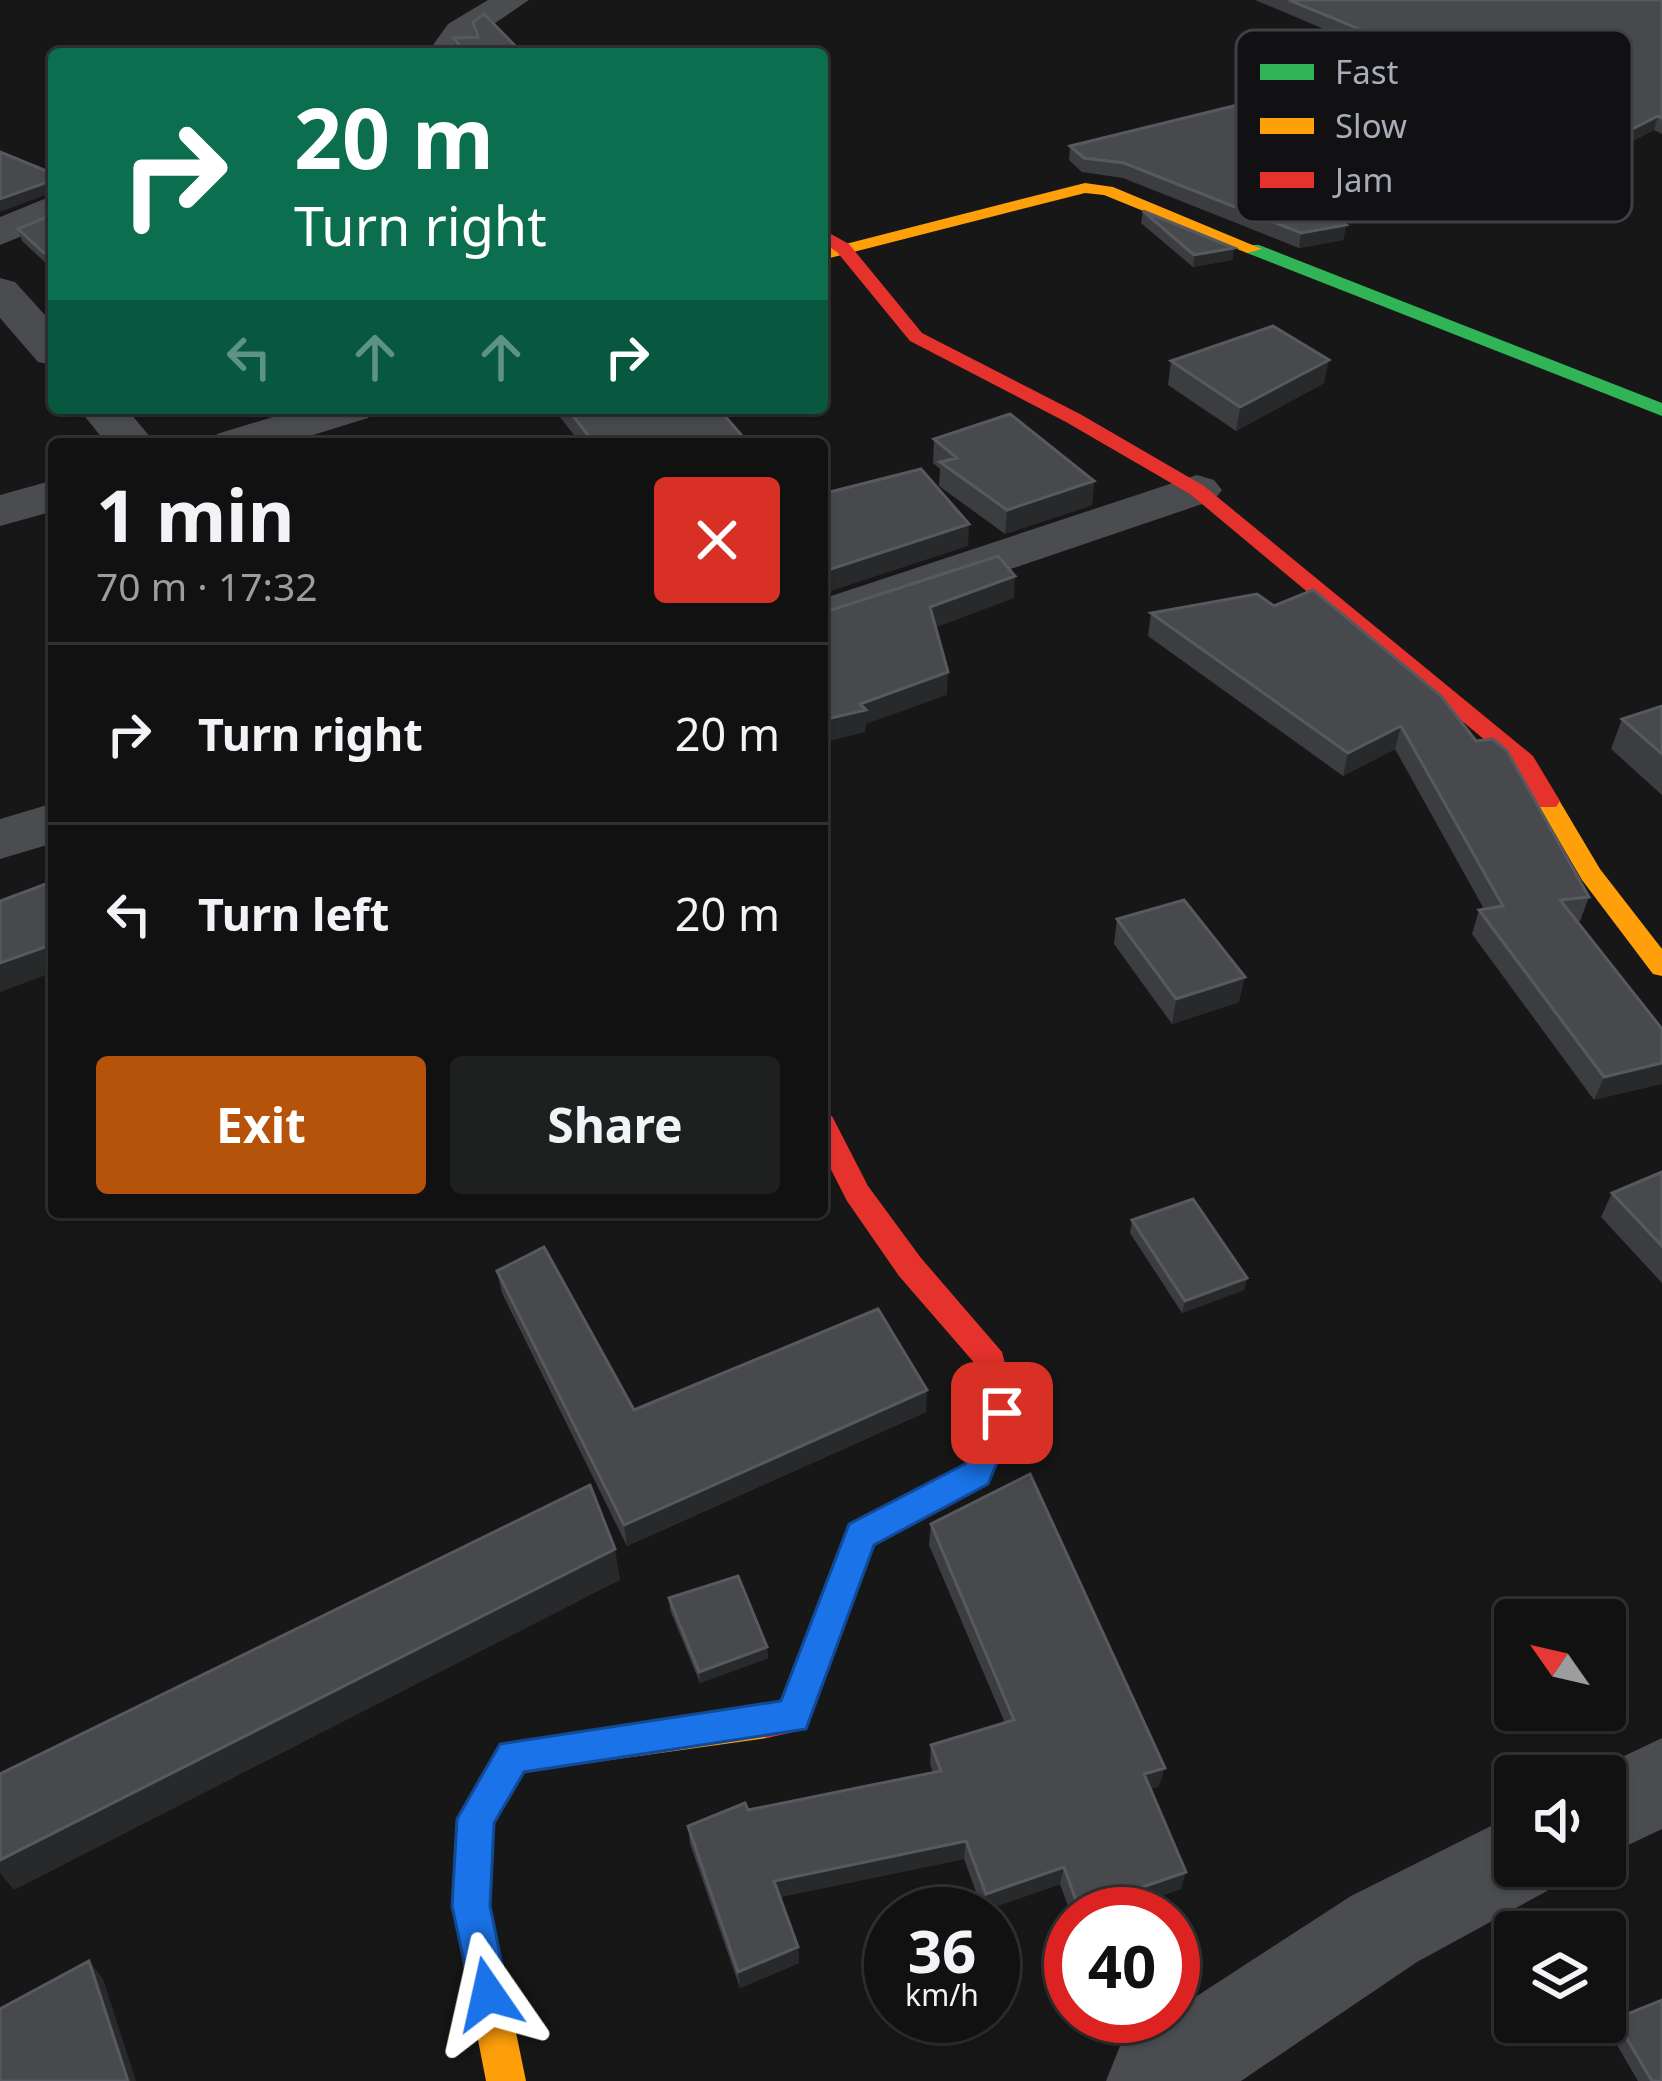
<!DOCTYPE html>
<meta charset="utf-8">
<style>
:root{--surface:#111;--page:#1e1f1f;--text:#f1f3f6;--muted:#9c9d9f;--line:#303131;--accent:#b45309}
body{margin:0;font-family:"Noto Sans",sans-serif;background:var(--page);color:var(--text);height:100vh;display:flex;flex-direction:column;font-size:45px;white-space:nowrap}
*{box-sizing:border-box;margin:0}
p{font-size:39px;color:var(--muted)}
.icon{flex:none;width:66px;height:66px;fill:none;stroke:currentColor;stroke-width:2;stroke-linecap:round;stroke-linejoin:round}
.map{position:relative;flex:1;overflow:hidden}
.side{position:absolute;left:48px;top:438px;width:780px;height:780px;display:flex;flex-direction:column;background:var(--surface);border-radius:12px;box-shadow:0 3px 9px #0004,0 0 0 3px var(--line)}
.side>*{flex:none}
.hud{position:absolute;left:48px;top:48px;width:780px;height:366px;border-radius:12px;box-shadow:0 3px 9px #0004,0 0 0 3px var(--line);background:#0b6e4f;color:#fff;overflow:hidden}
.needle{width:78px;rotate:304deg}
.tools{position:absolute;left:1494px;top:1599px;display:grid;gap:24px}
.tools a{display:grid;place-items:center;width:132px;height:132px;border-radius:12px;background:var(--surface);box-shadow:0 3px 9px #0004,0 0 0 3px var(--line);font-size:60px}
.speed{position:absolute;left:864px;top:1887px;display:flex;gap:24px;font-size:60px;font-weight:700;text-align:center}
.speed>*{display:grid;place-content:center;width:156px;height:156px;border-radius:50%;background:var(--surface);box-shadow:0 3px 9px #0004,0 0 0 3px var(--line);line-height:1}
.speed small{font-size:30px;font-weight:400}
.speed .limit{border:18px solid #d22;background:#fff;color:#111}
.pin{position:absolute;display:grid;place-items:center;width:102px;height:102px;color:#fff;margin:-51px;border-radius:24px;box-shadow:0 6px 18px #0006}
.me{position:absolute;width:132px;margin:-66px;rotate:349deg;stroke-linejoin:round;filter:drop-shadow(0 0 9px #0008)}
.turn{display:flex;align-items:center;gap:42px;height:252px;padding:0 48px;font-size:54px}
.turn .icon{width:156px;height:156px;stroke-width:2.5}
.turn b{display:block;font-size:84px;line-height:102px}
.lanes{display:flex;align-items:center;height:114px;padding:0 48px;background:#0003;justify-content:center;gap:60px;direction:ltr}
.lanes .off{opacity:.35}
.round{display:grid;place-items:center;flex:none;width:126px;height:126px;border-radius:12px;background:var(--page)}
.summary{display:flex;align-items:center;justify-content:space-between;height:204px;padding:0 48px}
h1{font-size:72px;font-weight:700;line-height:90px}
.primary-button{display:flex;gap:24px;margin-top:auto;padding:24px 48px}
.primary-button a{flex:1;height:138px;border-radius:12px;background:var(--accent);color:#fff;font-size:48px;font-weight:700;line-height:138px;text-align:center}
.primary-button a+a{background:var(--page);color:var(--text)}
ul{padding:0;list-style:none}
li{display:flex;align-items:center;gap:36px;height:180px;padding:0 48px;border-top:3px solid var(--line)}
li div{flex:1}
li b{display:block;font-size:45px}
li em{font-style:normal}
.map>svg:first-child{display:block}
</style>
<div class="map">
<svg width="1662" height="2081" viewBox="0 0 1662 2081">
<rect width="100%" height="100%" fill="#171717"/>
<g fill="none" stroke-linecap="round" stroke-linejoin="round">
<path fill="#4b4c50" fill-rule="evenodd" d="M488,0H529L473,38L470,43L478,54H440L433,45L448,24Z
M54,195V223L0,245V217Z
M0,278L15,282L54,325V365L38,362L0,318Z
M78,408H126L156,444H107Z
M302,408H374L368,418L284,444H210L217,434Z
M1197,475L1214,480L1222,490L1214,500L822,633V599Z
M54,480V511L0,526V495Z
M54,803V843L0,859V819Z
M1662,1738V1829L1605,1856V1776H1582Z
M1515,1814V1866H1558L1547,1891L1417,1962L1241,2081H1106L1120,2046L1351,1896Z"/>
<path fill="#30b455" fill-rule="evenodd" d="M1247,245H1259L1662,403V416L1247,253Z"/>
<path fill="#ff9f0a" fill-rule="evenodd" d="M1085,183L1113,187L1262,249L1247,253L1104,195L1085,193L822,260V250Z
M1548,793L1556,795L1600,869L1662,949V976L1653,974L1582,880L1536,801Z
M767,1704L780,1709L785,1721L780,1733L767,1738L524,1772L493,1823L490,1906L526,2081H486L452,1906L457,1819L500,1744Z"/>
<path fill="#e5322d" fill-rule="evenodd" d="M822,229L849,244L922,333L1080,414L1204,486L1533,756L1560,801L1556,807H1540L1516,766L1190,494L1066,422L910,341L837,252L822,242Z
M822,1113L832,1116L868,1186L921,1258L1002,1352L1018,1413L988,1484L874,1545L807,1729L767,1738L754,1733L749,1721L754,1709L782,1702L849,1524L965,1464L986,1413L977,1366L899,1276L847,1201L822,1152Z"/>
</g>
<path fill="#3c3d40" d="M1255,0H1662V134L1654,130L1495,212L1447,221L1317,157L1297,191L1346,225L1343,240L1299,248L1123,178L1082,172L1069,160L1070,146L1258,100L1388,56Z
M473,22L523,54H456L454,38L475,37Z
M1143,211L1234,248L1232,260L1193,267L1141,223Z
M54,214V263L48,265L22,241L18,229Z
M1171,361L1324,383L1236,431L1168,385Z
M553,408H718L749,444H581Z
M934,439L1094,481L1092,505L1005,534L939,486L940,469L933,463Z
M1257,594L1589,897L1580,921H1576L1662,1029L1594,1100L1472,934L1479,910L1484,909L1395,749L1343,776L1148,636L1151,613Z
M1662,706V795L1611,749L1622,719Z
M1117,919L1239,1002L1172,1024L1114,944Z
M1662,1172V1283L1601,1217L1612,1193Z
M1132,1220L1247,1278L1244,1290L1182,1313L1130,1233Z
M497,1271L634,1410L926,1412L627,1546L502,1293Z
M931,1524L1159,1786L1150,1789L1181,1889L1108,1914H1071L1060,1884L983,1911L964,1859L780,1897L798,1947L799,1963L740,1988L690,1844L688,1826L748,1810L933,1773L930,1764L931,1745L1005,1723L929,1545Z
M669,1598L767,1647L768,1658L700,1683L670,1610Z
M1615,2019L1662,2081H1638L1607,2028Z"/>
<path fill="#28292a" d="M1658,116L1654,130L1495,212L1447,221L1450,206Z
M1320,142L1317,157L1290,202L1292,188Z
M53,180L54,192L0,212V199Z
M1346,225L1343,240L1299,248L1301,233Z
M1234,248L1232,260L1193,267L1194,255Z
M54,250V263L48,265L44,253Z
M1329,360L1324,383L1236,431L1240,407Z
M1094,481L1092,505L1005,534L1007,510Z
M969,524L968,546L822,594V572Z
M1015,576L1014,598L929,630L930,607Z
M948,672L947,695L866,724L865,732L822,743V720L860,704Z
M1401,726L1395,749L1343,776L1348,753Z
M54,944V972L0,992V963Z
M1245,977L1239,1002L1172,1024L1176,999Z
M1662,1063V1084L1594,1100L1604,1077Z
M1247,1278L1244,1290L1182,1313L1185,1301Z
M927,1390L926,1412L627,1546L624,1525Z
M615,1549L620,1580L14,1890L0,1873V1860Z
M767,1647L768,1658L700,1683L699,1672Z
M1165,1768L1159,1786L1139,1792L1144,1774Z
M966,1841L964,1859L775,1898L774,1881Z
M1064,1867L1060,1884L983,1911L986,1894Z
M1186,1872L1181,1889L1108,1914H1078L1079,1909Z
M798,1947L799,1963L740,1988L738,1972Z
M89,1961L103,1979L136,2081H128Z"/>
<path fill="#48494d" stroke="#57595e" stroke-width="3" d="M1289,0H1662V118L1658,116L1499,197L1450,206L1320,142L1292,188L1346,225L1301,233L1124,163L1084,158L1070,146L1258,100L1408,49Z
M484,14L523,54H465L454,38L478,37L473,22Z
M0,152L54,174V201L53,180L0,199Z
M1143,211L1234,248L1194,255Z
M54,214V250L44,253L18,229Z
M1273,326L1329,360L1240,407L1171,361Z
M567,408H718L749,444H595Z
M1010,414L1094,481L1007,510L940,462L957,458L934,439Z
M921,469L969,524L822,572V494Z
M998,556L1015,576L930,607L948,672L860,704L866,710L822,720V613Z
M1313,590L1441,696L1476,741L1493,739L1507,751L1589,897L1560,900L1662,1029V1063L1604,1077L1479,910L1503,906L1401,726L1348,753L1151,613L1257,594L1274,606Z
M1662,706V754L1622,719Z
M54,881V944L0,963V901Z
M1184,900L1245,977L1176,999L1117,919Z
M1662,1172V1246L1612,1193Z
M1193,1199L1247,1278L1185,1301L1132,1220Z
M544,1247L634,1410L878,1309L927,1390L624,1525L497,1271Z
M1030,1474L1165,1768L1144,1774L1186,1872L1079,1909L1064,1867L986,1894L966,1841L774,1881L798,1947L738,1972L688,1826L745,1803L748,1810L941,1771L931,1745L1014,1720L931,1524Z
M590,1485L615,1549L0,1860V1774Z
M738,1576L767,1647L699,1672L669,1598Z
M89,1961L128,2081H0V2009Z
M1662,2000V2081H1652L1615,2019Z"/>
<path fill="#1a73e8" stroke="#114b97" stroke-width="3" d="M1002,1400L1013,1404L1018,1413L988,1484L874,1545L806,1729L524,1772L494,1823L490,1906L508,1994L502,2007L488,2013L474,2007L452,1906L457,1819L500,1744L781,1701L849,1524L965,1464L990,1404Z"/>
<rect x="1236" y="30" width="396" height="192" rx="18" fill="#111113" stroke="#3e4045" stroke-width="3"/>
<rect x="1260" y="64" width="54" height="16" fill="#30b455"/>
<rect x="1260" y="118" width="54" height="16" fill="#ff9f0a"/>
<rect x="1260" y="172" width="54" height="16" fill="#e5322d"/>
<g font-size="33" fill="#a8adb8">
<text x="1335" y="84">Fast</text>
<text x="1335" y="138">Slow</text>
<text x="1335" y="192">Jam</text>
</g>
</svg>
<div class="tools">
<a><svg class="needle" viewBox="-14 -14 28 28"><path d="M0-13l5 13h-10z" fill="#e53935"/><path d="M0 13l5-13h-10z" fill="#9c9d9f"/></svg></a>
<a><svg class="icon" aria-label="sound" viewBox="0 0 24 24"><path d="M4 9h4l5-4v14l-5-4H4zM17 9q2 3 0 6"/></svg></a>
<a><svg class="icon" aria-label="layers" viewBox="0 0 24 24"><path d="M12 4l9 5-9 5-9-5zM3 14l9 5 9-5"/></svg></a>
</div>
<div class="speed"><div>36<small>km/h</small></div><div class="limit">40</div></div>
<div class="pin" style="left:1002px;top:1413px;background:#d93025"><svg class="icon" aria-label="arrive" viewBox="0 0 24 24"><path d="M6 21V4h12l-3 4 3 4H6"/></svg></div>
<svg class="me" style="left:488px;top:1994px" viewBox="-20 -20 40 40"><path d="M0-17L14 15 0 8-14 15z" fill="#1a73e8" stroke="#fff" stroke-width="4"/></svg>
<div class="hud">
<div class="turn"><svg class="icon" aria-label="right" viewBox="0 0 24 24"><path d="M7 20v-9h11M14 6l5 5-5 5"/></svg><div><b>20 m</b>Turn right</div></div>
<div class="lanes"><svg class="icon off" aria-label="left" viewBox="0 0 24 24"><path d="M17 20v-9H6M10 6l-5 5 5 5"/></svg><svg class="icon off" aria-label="ahead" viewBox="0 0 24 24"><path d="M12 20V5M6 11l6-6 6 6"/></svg><svg class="icon off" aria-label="ahead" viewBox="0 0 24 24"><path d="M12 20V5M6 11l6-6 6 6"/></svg><svg class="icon" aria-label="right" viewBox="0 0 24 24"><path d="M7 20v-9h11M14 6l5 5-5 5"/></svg></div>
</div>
<section class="side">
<div class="summary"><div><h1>1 min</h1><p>70 m · 17:32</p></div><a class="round" style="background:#d93025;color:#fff"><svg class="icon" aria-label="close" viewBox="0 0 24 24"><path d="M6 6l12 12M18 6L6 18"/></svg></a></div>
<ul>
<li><svg class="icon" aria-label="right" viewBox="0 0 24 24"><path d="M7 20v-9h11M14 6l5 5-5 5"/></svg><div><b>Turn right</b></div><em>20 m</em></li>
<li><svg class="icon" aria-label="left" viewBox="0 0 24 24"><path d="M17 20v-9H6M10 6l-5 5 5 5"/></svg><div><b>Turn left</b></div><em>20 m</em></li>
</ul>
<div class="primary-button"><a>Exit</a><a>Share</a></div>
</section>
</div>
